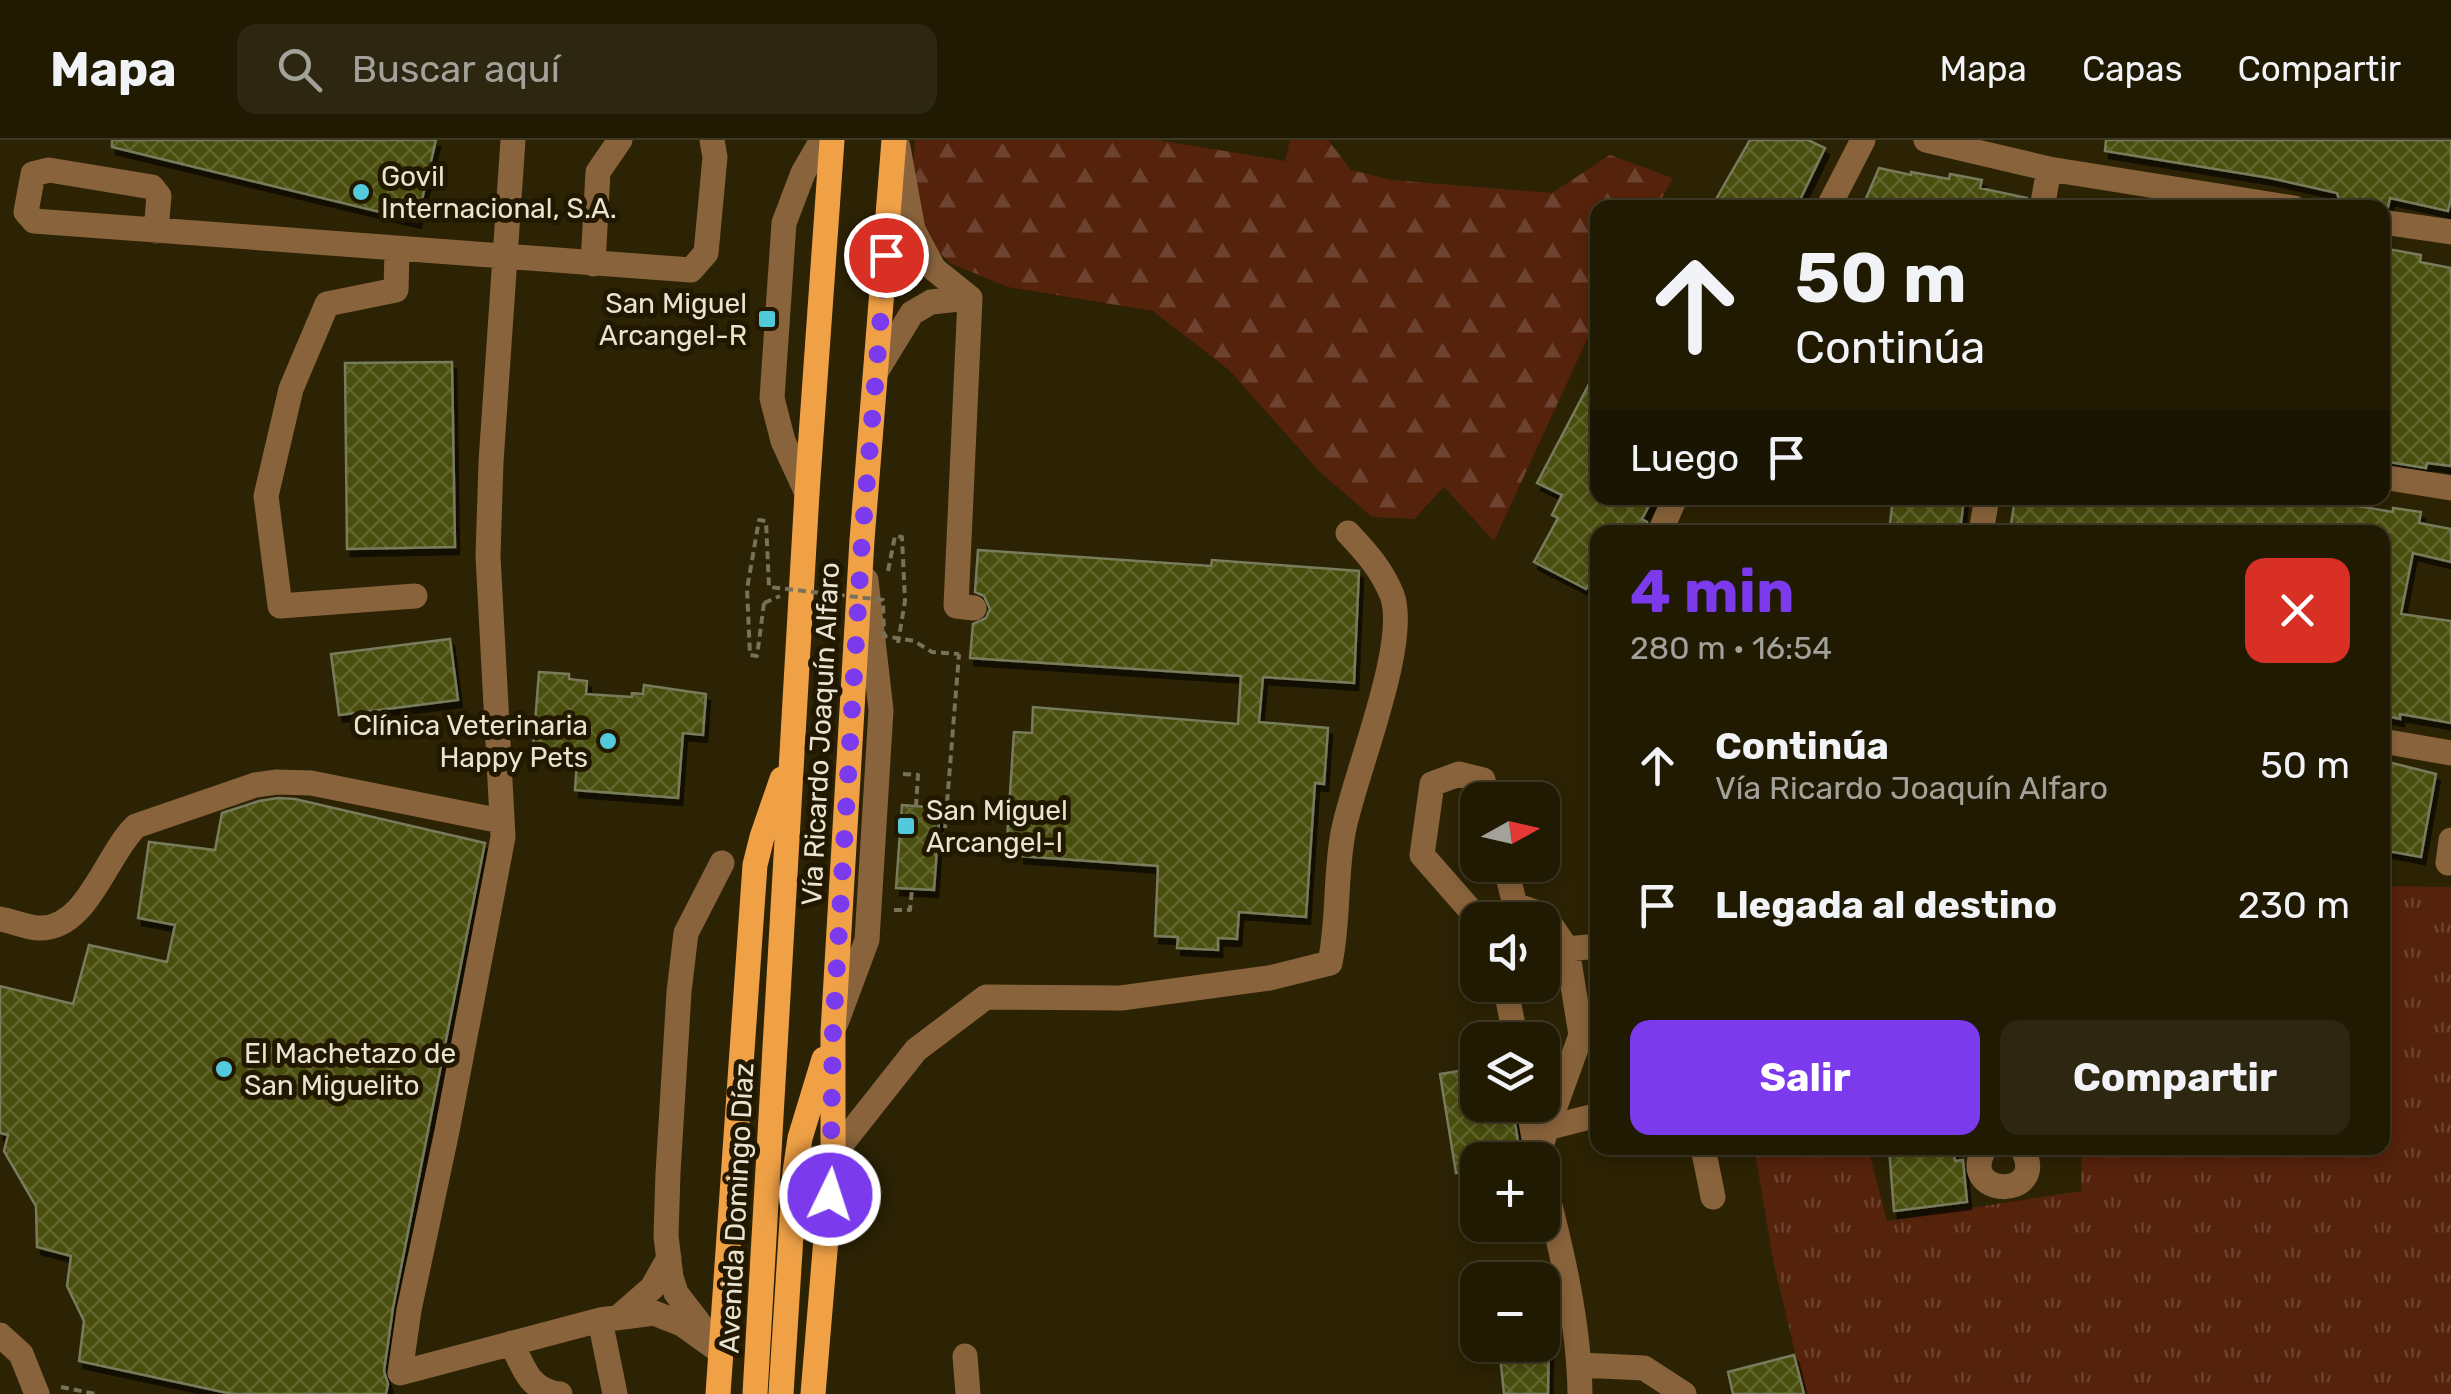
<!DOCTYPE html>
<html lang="es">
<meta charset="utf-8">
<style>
:root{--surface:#211a03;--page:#2d2712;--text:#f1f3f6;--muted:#a2a19a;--line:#3e3825;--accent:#7c3aed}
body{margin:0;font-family:Rubik,sans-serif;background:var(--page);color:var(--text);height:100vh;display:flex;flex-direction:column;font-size:38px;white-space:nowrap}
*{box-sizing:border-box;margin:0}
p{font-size:32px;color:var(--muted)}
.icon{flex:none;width:55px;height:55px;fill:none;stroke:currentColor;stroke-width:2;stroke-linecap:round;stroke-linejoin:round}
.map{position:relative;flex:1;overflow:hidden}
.sheet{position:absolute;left:1590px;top:385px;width:800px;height:630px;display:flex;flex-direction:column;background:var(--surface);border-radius:20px;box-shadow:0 5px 15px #0003,0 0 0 2px var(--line)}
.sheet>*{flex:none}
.hud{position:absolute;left:1590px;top:60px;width:800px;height:305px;border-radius:20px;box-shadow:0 5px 15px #0003,0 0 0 2px var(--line);background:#211a03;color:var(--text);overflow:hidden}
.needle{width:65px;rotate:82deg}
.controls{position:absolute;left:1460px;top:642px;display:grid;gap:20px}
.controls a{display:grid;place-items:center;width:100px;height:100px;border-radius:20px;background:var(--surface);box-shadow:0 5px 15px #0003,0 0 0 2px var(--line);font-size:50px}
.pin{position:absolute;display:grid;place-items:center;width:85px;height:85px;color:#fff;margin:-42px;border:5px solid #fff;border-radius:50%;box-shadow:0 2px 10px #0007}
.me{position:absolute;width:110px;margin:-55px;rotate:4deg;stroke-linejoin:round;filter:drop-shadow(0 0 8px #0008)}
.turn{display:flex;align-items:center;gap:35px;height:210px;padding:0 40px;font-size:45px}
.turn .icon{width:130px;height:130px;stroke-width:2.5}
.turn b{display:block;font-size:70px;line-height:85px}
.then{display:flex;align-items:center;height:95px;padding:0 40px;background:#0003;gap:20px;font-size:38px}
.round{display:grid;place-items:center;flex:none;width:105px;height:105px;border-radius:20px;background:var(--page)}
.head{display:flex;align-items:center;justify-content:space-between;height:170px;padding:0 40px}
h1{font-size:60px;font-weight:700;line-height:75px;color:var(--accent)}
.button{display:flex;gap:20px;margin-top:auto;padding:20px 40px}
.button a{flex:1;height:115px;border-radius:20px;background:var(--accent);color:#fff;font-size:40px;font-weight:700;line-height:115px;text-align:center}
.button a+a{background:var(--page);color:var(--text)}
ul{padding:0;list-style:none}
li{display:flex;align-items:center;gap:30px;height:140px;padding:0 40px}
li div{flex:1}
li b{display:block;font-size:38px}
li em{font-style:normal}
header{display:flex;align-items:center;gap:60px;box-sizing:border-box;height:140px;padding:0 50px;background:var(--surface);border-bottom:2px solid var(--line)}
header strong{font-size:48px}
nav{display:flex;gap:55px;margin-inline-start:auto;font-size:35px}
.search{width:700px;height:90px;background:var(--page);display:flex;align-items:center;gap:25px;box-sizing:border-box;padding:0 35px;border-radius:20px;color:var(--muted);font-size:38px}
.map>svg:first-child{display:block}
</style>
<header>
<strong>Mapa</strong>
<div class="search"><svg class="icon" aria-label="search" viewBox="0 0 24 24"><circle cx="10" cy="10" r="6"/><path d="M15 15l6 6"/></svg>Buscar aquí</div>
<nav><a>Mapa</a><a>Capas</a><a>Compartir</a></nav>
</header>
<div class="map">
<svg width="2451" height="1254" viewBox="0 0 2451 1254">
<defs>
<pattern id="grass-tufts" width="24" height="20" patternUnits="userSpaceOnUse" patternTransform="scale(2.5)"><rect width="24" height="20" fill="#55220b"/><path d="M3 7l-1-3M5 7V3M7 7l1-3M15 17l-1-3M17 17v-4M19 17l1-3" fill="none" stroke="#6d422e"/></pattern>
<pattern id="forest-firs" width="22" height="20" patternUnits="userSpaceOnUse" patternTransform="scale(2.5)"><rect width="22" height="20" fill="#55220b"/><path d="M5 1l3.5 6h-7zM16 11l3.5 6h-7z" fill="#6d422e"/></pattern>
<pattern id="building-cross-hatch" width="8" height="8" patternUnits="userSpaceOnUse" patternTransform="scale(2.5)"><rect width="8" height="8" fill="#484d0a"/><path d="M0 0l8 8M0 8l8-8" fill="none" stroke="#62662d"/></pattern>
<filter id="shadow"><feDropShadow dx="4" dy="7" stdDeviation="0" flood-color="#0009"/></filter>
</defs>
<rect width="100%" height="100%" fill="#2c2204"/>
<path fill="url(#grass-tufts)" d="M2383,746L2451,747V1254H1805L1773,1120L1756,1018L1766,1008H1868L1887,1081L2081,1051L2082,1008H2382Z"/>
<path fill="url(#forest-firs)" d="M915,0H1157L1285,21L1290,0H1328L1351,30L1392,40L1552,53L1610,15L1673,38L1657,67L1598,68L1597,178L1494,401L1444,347L1414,379L1372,377L1320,332L1229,230L1153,171L1008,147L950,123L921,94L913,31Z"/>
<path fill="url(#building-cross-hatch)" stroke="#767b5b" stroke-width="2.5" filter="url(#shadow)" d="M112,0H436L417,81L112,7Z
M1750,0H1808L1825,8L1796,68H1711Z
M2106,0H2451V59L2448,71L2390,58L2388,67H2362L2339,59L2337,53L2270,38L2105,11Z
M1879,28L1911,35V32L1949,39L1950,34L1982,40L1980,48L2027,58L2026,68H1862Z
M2382,108L2421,115L2420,122L2451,128V326L2427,323L2426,328L2382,321Z
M452,222L455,407L347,409L345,223Z
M1598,227V358H1653L1642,379L1647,382L1644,392H1598V445L1591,442L1586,449L1534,422L1558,378L1552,375L1562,355L1537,343Z
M1893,358H1964L1960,392H1889Z
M2015,358H2310L2393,372V368L2421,372L2419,383L2451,389V422L2413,413L2401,474L2451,481V583L2400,574V579L2382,575V392H2107L2089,388L2088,392H2010Z
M978,410L1211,426L1212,420L1359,431L1354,543L1263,537L1259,582L1328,588L1324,644L1315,643L1306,777L1239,772L1237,799L1218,798V810L1177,808L1178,797L1155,796L1158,726L1020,716L1021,701L1007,700L1014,592L1032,593L1033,567L1238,584L1241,536L970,518L973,484L986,478L990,469L984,456L975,452Z
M450,499L458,560L339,575L331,514Z
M539,532L569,534V539L587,541L586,554L632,557V553L643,554L644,545L706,554L703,595L683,593L678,658L575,650L577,621L558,620L559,610L533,608Z
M2388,622L2436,634L2421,717L2382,710V649Z
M278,658L295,659L485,703L393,1168L384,1231L388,1244L386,1254H232L79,1221L84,1181L67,1146L71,1116L37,1107L36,1066L4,1011L8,995L0,993V846L73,864L89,805L167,822L175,785L138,778L149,702L215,710L222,673L259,661Z
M902,665L940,668L934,750L896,748Z
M1478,928V965H1512L1521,1020H1478V1030L1456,1033L1440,934Z
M1889,1008H1953L1955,1021L1963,1020L1967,1062L1894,1071Z
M1499,1205H1549L1548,1254H1504Z
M1794,1215L1804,1254H1733L1728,1232Z"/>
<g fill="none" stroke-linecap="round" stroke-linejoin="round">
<path stroke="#797158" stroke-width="4" stroke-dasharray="8 5" stroke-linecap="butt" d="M888,431L895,396L902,397L905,461L898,503
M764,463L780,456
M903,634L918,635L916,666
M944,701L959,514
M894,770H910L912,749
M61,1247L96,1254"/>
<path stroke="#89633b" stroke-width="25" d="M513,0L491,322L488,416L503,697L447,991L409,1170L400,1233L600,1180L654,1173L682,1184L721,1212
M1926,0L2049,29L2294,68
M898,7L913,90L934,129L970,158
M1828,68L1863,0
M2042,68L2049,29
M2382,82L2451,92
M156,91L159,56L152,47L49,30L33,34L26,72L34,81L691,130L706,113L715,17L712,0
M397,110L396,150L327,164L291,249L266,356L280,466L415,456
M593,124L598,32L620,0
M970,158L956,466L974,468
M877,230L912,173L931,162L970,158
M2382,337L2451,348
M807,353L783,301L772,258L784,83L803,33L822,0
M1660,392L1675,358
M1981,392L1987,358
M2382,601L2451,613
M2448,723L2451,700
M1505,725L1515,765L1507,780
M1515,765L1544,775L1567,809L1581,895L1537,1016
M0,779C12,781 26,787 38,788C87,791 106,714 136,686L255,645L277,642L311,643L501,681
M1479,780L1422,715L1432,644L1459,634L1483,640L1489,660
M1567,809L1598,806
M1505,845L1516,900
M836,883L867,800L881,570L866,440
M1528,965L1537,1015
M1547,988L1598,975
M1703,1008L1713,1057
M1985,1008C1955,1058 2051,1061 2022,1008
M833,1015L916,910L986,857L1121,858L1269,838L1330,823C1339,780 1335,736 1343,693C1353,638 1410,504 1392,455C1382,430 1366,412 1348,393
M1542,1035C1561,1106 1579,1181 1580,1254
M620,1176L652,1148L669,1118
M600,1180L615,1254
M706,1192L676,1153L671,1137L666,1096L668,1033L679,852L686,793L722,723
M0,1195L21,1214L37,1254
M512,1203C523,1228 530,1251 560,1254
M965,1216L968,1254
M1580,1225L1644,1228L1684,1254"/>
<path stroke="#f0a146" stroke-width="25" d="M718,1254L755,725L762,697L782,639
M755,1254L807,353L832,0
M781,1254L795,1032L800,998L824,919
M813,1254L833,1015V892L862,400L894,0"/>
<path stroke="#797158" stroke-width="4" stroke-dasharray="8 5" stroke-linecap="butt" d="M764,463L757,516L750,515L747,449L759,380L766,381L769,447L883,460L884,496L914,501L932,512L959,514"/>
</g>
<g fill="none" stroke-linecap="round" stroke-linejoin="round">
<path stroke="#7c3aed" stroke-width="18" stroke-dasharray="0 32.4" d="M830,1055L833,892L862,400L886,115"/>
</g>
<g fill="#53cadc" stroke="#221800" stroke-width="4">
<circle cx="361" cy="52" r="10"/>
<rect x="757" y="169" width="20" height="20" rx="5"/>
<circle cx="608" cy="601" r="10"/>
<rect x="896" y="676" width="20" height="20" rx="5"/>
<circle cx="224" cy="929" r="10"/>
</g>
<g text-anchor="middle" stroke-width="10" stroke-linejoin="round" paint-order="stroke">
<g font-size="28" fill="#e9e3d2" stroke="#221800" text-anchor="start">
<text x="381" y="46">Govil<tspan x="381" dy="32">Internacional, S.A.</tspan></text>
<text x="747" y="173" text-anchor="end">San Miguel<tspan x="747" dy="32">Arcangel-R</tspan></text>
<text x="588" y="595" text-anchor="end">Clínica Veterinaria<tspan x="588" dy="32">Happy Pets</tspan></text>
<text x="926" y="680">San Miguel<tspan x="926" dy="32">Arcangel-I</tspan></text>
<text x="244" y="923">El Machetazo de<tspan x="244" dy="32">San Miguelito</tspan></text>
</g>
<g font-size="28" fill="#e9e3d2" stroke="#221800">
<text transform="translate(820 594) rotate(-87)" y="10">Vía Ricardo Joaquín Alfaro</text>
<text transform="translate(736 1068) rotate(-87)" y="10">Avenida Domingo Díaz</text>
</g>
</g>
</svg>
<div class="controls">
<a><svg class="needle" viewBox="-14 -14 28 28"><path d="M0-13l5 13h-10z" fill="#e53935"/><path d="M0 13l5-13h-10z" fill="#a2a19a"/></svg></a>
<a><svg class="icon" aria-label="sound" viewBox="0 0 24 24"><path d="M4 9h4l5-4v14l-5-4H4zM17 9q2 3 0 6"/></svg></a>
<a><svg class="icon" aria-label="layers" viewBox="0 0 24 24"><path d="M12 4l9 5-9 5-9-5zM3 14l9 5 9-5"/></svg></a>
<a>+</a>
<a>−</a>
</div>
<div class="pin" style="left:886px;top:115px;background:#d93025"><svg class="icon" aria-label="arrive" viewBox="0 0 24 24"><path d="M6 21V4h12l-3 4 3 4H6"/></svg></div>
<svg class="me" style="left:830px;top:1055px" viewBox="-20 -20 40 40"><circle r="17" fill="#7c3aed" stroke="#fff" stroke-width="3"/><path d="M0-11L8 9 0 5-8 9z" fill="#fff"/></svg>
<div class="hud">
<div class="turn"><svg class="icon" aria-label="ahead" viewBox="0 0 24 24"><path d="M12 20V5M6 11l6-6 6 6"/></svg><div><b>50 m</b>Continúa</div></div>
<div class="then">Luego<svg class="icon" aria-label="arrive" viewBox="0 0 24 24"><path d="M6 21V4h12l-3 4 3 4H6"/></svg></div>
</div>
<section class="sheet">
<div class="head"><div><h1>4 min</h1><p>280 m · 16:54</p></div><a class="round" style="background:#d93025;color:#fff"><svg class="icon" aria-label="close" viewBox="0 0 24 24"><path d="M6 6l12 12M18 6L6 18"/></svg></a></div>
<ul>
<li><svg class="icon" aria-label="ahead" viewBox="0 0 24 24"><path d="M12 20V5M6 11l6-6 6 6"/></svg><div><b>Continúa</b><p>Vía Ricardo Joaquín Alfaro</p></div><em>50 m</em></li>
<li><svg class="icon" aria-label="arrive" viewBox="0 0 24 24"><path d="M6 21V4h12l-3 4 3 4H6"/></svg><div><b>Llegada al destino</b></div><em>230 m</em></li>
</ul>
<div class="button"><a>Salir</a><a>Compartir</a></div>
</section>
</div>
